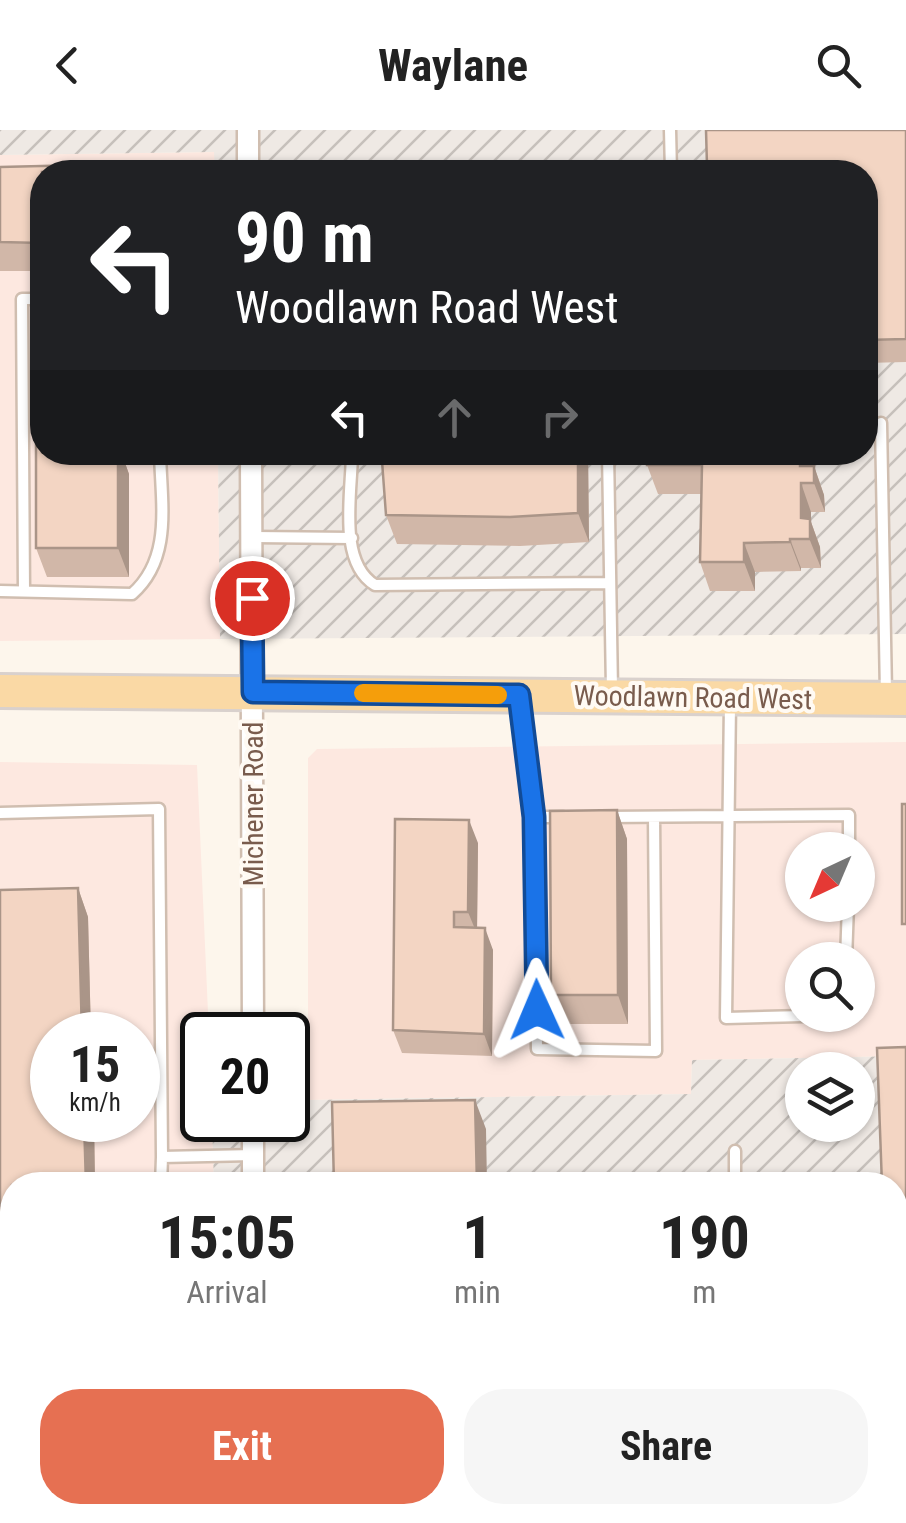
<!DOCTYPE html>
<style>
:root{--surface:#fff;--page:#f6f6f6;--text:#222;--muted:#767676;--accent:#e67052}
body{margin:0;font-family:"Roboto Condensed",sans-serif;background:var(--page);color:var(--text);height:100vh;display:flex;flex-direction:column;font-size:38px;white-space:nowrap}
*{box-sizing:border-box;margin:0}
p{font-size:32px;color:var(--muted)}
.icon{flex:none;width:55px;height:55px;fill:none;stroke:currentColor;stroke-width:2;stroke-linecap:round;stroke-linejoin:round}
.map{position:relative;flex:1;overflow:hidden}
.side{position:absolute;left:0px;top:1042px;width:908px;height:352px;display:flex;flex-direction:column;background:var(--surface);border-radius:40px 40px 0 0;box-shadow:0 2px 8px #0004}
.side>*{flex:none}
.banner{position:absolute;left:30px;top:30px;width:848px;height:305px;border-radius:40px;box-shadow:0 2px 8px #0004;background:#202124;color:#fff;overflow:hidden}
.needle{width:65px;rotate:224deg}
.controls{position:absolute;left:785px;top:702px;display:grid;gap:20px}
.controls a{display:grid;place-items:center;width:90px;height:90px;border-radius:50%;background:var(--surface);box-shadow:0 2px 8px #0004;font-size:50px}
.speed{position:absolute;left:30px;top:882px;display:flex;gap:20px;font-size:50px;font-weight:700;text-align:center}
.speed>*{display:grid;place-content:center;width:130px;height:130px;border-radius:50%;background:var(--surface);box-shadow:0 2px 8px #0004;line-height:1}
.speed small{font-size:25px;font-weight:400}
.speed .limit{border:5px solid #111;border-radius:15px;background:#fff;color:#111}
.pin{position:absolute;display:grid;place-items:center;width:85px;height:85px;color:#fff;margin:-42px;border:5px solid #fff;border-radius:50%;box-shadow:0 2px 10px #0007}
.me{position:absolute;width:110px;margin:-55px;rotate:359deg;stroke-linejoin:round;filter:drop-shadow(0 0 8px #0008)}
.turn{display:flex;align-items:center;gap:35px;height:210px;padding:0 40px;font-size:45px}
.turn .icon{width:130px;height:130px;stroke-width:2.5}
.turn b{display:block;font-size:70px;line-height:85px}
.lanes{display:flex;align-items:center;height:95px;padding:0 40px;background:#0003;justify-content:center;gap:50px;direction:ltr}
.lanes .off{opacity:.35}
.eta{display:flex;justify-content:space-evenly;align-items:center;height:170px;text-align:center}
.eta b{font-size:60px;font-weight:700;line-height:70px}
.cta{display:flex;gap:20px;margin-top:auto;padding:20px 40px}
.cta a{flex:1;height:115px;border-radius:40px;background:var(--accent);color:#fff;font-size:40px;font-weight:700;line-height:115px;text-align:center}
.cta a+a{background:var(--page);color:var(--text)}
header{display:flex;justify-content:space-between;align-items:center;height:130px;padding:0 40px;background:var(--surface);font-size:45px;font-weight:700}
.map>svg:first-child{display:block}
</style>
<header><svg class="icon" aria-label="back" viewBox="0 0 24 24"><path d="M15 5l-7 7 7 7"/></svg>Waylane<svg class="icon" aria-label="search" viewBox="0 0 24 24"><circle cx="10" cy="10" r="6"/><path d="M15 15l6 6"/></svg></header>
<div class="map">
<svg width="906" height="1393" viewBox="0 0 906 1393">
<defs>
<pattern id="industrial-furrows" width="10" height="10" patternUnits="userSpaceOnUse" patternTransform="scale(2.5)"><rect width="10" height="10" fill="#efe9e4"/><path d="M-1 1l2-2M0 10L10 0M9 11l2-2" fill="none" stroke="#c6c0bb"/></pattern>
</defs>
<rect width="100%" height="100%" fill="#fdf6ec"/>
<path fill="#fde8e0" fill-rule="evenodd" d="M215,22V42H42V322L218,323L220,509L0,511V25Z
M906,612V926L692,930L691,964L308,970V628L317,619ZM802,720H858V775H802ZM802,830H858V885H802Z
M0,632L197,635L209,905H202V990H212L214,1055H12V1238H0ZM52,905H138V990H52Z"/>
<path fill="url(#industrial-furrows)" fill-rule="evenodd" d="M0,0H906V504L220,509L218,323L865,322V42H215L214,22L0,25Z
M906,926V1393H0V1238H12V1382H895V1055H214L212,990H288V971L308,970L691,964L692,930ZM802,940H858V995H802Z"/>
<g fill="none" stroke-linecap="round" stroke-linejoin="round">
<path stroke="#a5d2d9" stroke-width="8" d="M0,1254L12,1253
M895,1265H906"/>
<defs>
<path id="lane" d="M670,0L671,42
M881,293L886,563
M352,322C352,361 337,432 375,455L610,453
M608,322L612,560
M252,407L352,408
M0,461L132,464C173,428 161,373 160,322
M24,461L22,169H42
M519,569L534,687
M730,573L726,888L845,885
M0,683L159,679L162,1027
M563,687H534L537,919L656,921L654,687
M605,687L849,685V720
M846,830L848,775
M735,1021V1055
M161,1055L162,1027L253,1025
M0,1194L12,1193
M895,1203H906
M895,1285H903L902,1393
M635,1382V1393
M774,1382V1393"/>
<path id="street" d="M248,0V42
M251,322L253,905
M253,1055V990
M253,1393V1382"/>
<path id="primary" d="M0,561L906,569"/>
</defs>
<use href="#lane" stroke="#d0beb0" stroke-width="15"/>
<use href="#street" stroke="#d0beb0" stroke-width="25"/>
<use href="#primary" stroke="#d9d1cd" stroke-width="38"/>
<use href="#lane" stroke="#fff" stroke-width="10"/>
<use href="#street" stroke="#fff" stroke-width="20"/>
<use href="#primary" stroke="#fad9a5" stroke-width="32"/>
</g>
<path fill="#d1b7a8" d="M906,0V232L865,233V42L707,36Z
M0,37L42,42V141H0Z
M42,322H121L129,344V447H47L36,418Z
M420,322H588L589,412L520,416L397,414L386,385L420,330Z
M647,322H836V334H811V336H814L824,365L825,382H811V392L820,417L821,438H801V441L755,442V461H710L700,432L701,364H658L647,335Z
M617,680L627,709L628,894H562L551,865Z
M478,713L477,798L493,820L492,926L402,923L393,900Z
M78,758L88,787L91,905H52V990H94L95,1055H12V1104L9,1105L0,1079V760Z
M906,917V1184H895V1055Z
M87,1382H192L193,1389L163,1393H91Z"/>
<path fill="#aa9588" d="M118,322H121L129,344V447L118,418Z
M578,322H588L589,412L578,383Z
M800,322H806L811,334V353L800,336Z
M814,336L824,365L825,382L814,353Z
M801,353L811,382V392L820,417L821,438L801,388Z
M790,409L801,438V441L790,412Z
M744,413L755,442V461L744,432Z
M617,680L627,709L628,894L618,865Z
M469,690L478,713L477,804L468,782Z
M78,758L88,787L91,905H82Z
M485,798L493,820L492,926L484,904Z
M475,970L486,999L487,1055H477Z
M84,990H94L95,1055H86Z
M594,1382H598L602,1393H594Z
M716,1382H727V1393H716Z
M865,1382H875V1393H865Z"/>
<path fill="#f3d5c3" stroke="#aa9588" stroke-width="2.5" d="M706,0H906V209L865,210V42H688V37L707,36Z
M124,34V42H42V113L0,112V37Z
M36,315H42V322H118V418H36Z
M420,322H578V383L510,387L386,385L382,331L420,330Z
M647,322H800V336H814V353H801V388L810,389V409H790V412L744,413V432H700L702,335H647Z
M902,674H906V794H902Z
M617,680L618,865H551L550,681Z
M395,689L469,690L468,782H454V797L485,798L484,904L393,900Z
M78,758L82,905H52V990H84L86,1055H12V1075L0,1076V760Z
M906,917V1155H895V1055H882L877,918Z
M475,970L477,1055H334L332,972Z
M376,1382H594V1393H377Z
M650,1382H716V1393H650Z
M799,1382H865V1393H800Z"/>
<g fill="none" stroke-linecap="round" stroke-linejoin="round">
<defs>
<path id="route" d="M252,468L253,562L519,565L534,687L537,880"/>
</defs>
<use href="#route" stroke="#114b97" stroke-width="25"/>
<use href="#route" stroke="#1a73e8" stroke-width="18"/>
<path stroke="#f59e0b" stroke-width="18" d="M363,563L498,565"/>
</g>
<g text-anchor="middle" stroke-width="8" stroke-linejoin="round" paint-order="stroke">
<g font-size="28" fill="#795c4d" stroke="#fffaf3">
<text transform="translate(693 567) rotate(1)" y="10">Woodlawn Road West</text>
<text transform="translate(253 674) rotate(-90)" y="10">Michener Road</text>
</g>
</g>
</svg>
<div class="controls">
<a><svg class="needle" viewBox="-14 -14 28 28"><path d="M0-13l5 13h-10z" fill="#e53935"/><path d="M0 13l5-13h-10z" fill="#767676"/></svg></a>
<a><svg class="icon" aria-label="search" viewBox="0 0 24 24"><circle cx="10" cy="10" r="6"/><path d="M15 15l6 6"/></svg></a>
<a><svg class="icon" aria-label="layers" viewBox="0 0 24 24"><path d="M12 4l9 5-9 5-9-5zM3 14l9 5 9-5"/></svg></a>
</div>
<div class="speed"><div>15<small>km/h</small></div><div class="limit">20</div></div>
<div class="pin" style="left:252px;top:468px;background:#d93025"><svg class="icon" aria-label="arrive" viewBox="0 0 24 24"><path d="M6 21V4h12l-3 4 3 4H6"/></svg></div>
<svg class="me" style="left:537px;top:880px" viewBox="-20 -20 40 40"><path d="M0-17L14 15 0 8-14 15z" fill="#1a73e8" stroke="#fff" stroke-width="4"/></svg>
<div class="banner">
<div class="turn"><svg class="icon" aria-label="left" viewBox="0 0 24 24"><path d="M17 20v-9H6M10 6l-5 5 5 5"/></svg><div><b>90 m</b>Woodlawn Road West</div></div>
<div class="lanes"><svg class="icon" aria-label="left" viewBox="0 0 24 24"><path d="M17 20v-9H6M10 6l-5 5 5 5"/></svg><svg class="icon off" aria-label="ahead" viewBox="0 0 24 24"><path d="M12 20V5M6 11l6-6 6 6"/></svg><svg class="icon off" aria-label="right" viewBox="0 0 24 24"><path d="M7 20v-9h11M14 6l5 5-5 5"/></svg></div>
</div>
<section class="side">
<div class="eta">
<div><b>15:05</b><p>Arrival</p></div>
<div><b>1</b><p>min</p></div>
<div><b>190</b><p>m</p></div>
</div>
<div class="cta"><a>Exit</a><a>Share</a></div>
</section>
</div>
